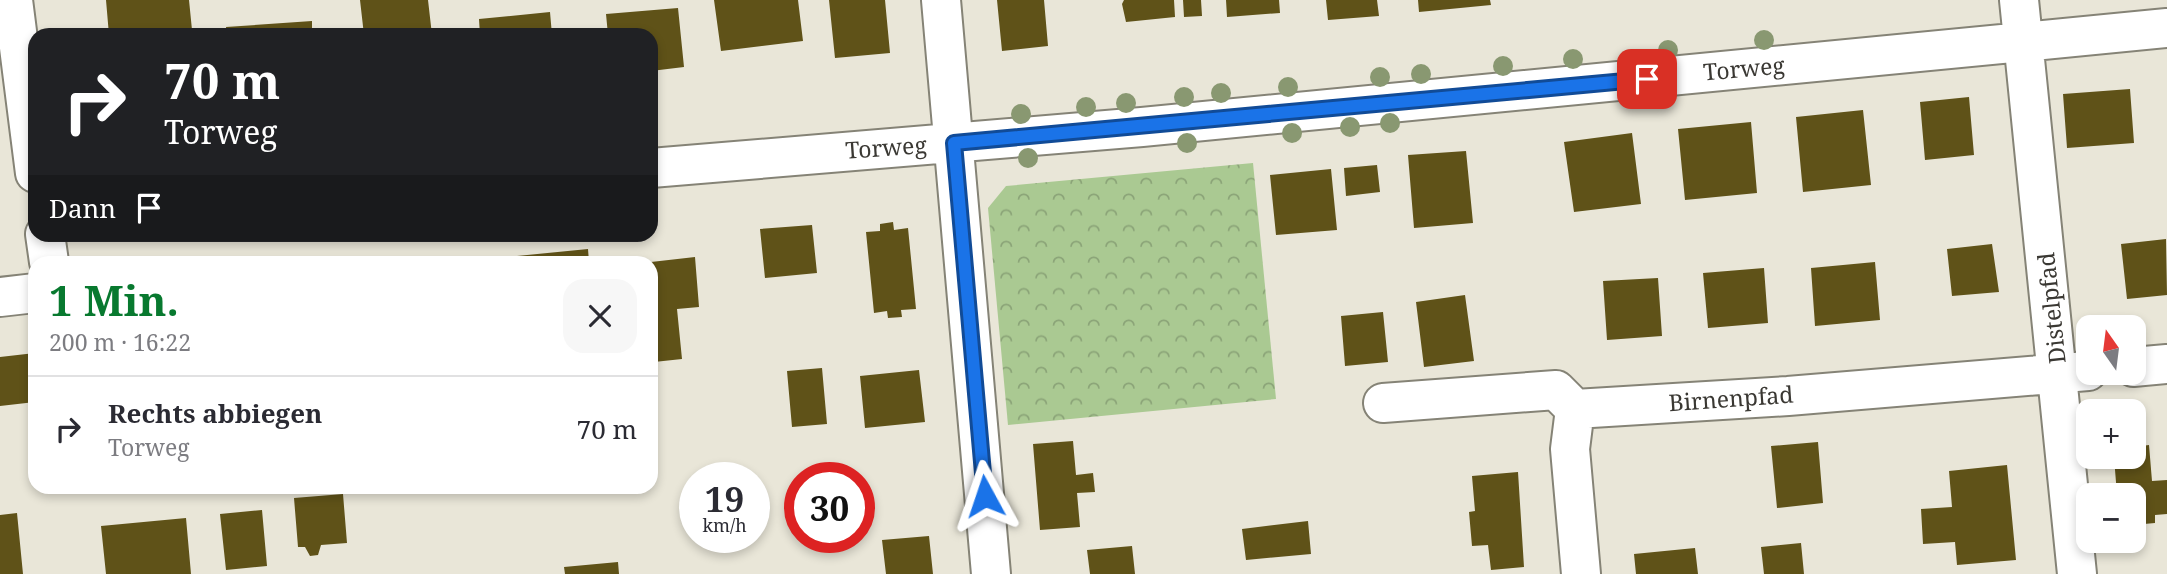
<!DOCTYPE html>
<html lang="de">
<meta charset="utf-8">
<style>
:root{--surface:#fff;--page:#f7f7f7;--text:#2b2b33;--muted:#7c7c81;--line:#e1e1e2;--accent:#08792f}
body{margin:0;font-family:"Noto Serif",serif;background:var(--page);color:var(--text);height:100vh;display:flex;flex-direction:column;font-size:26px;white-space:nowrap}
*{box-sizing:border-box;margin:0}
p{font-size:23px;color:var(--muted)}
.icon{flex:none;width:38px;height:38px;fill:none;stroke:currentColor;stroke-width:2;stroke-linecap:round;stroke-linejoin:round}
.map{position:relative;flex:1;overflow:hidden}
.drawer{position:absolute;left:28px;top:256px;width:630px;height:238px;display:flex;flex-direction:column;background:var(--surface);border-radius:21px;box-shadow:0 4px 10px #0003}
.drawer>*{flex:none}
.guide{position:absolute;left:28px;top:28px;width:630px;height:214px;border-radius:21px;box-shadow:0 4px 10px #0003;background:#202124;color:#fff;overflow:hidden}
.needle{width:46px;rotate:346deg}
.buttons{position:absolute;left:2076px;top:315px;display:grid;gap:14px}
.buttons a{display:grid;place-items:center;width:70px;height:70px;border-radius:14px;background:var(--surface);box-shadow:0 4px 10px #0003;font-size:35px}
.speed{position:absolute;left:679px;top:462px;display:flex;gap:14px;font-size:35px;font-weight:700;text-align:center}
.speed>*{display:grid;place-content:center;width:91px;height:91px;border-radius:50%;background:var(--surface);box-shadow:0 4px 10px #0003;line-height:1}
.speed small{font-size:18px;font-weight:400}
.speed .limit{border:10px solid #d22;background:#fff;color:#111}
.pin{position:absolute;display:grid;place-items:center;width:60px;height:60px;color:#fff;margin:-30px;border-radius:14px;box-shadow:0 4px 10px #0006}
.me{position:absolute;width:77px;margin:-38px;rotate:355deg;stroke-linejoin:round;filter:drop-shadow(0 0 5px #0008)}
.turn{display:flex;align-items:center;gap:24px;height:147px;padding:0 21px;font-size:32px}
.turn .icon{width:91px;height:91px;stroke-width:2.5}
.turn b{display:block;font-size:49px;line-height:60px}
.then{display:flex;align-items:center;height:66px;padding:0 21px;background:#0003;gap:14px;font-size:26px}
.round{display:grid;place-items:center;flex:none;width:74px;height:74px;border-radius:21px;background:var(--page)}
.headline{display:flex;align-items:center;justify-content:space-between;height:119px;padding:0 21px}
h1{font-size:42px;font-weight:700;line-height:52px;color:var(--accent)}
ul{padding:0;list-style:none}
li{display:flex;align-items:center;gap:21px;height:105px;padding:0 21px;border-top:2px solid var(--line)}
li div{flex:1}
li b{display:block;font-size:26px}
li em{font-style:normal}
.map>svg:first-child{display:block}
</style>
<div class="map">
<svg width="2167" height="574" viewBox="0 0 2167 574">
<defs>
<pattern id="park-crowns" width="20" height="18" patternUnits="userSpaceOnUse" patternTransform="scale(1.75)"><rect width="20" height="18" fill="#aac992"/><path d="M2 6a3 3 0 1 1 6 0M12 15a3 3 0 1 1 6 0" fill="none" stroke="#8ba478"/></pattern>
</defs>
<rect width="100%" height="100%" fill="#e9e6d8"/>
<path fill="url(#park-crowns)" d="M1253,163L1276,399L1008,425L988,208L1006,186Z"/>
<path fill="#5f5218" d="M106,0H189L192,30L109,35Z
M360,0H428L432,35H364Z
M714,0H798L803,41L721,51Z
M829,0H885L890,53L835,58Z
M997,0H1044L1048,46L1002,51Z
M1124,0H1174L1175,17L1126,22L1122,4Z
M1183,0H1201L1202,16L1184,17Z
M1226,0H1279L1280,13L1227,17Z
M1326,0H1377L1379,16L1328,20Z
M1418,0H1490L1491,5L1419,12Z
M678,8L684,67L651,71V35H608L606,14Z
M550,12L552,35H480L479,19Z
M312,21V35H227L226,27Z
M2130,89L2134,143L2067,148L2063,94Z
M1969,97L1974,155L1925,160L1920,102Z
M1863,110L1871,185L1803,192L1796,117Z
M1751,122L1757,193L1685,200L1678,129Z
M1632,133L1641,204L1574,212L1564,142Z
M1466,151L1473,223L1414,228L1408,155Z
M1377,165L1380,192L1346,196L1344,168Z
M1331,169L1337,230L1276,235L1270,175Z
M893,222L894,230L908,228L916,309L901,310L902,317L888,318L887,311L874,313L866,232L880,231V224Z
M812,225L817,273L765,278L760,229Z
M2166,239L2167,295L2127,299L2121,244Z
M1992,244L1999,292L1952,296L1947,249Z
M588,249L589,262H518L517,256Z
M695,257L699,307L677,309L682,359L654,362L651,262Z
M1875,262L1880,320L1815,326L1811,268Z
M1764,268L1768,323L1708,328L1703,273Z
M1658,278L1662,336L1607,340L1603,281Z
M1465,295L1474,361L1424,367L1416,302Z
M1383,312L1388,362L1345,366L1341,316Z
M35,353V402L0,406V357Z
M822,368L827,424L792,427L787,371Z
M919,370L925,422L865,428L860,376Z
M1073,441L1076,475L1093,473L1095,492L1077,493L1080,527L1040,530L1033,444Z
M1818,442L1823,503L1777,508L1771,446Z
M2149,445L2152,481L2167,480V514L2155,515V523L2133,525V495H2117L2114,457H2133V447Z
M2007,465L2016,560L1957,565L1955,542L1923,544L1921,509L1952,507L1949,471Z
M1518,472L1524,567L1491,570L1488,545L1472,546L1469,512L1475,511L1472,476Z
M343,494L347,543L321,545L318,555L310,556L305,547H298L294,498Z
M262,510L267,566L226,570L220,514Z
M17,513L23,574H0V515Z
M186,518L191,574H106L101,526Z
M1308,521L1311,554L1246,560L1242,529Z
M929,536L933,574H886L882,540Z
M1801,543L1804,574H1764L1761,547Z
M1132,546L1135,574H1090L1087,550Z
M1695,548L1698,574H1636L1634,554Z
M618,562L619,574H565L564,567Z"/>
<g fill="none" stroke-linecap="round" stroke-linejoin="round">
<defs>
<path id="minor" d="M13,0L35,173
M941,0L991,574
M2019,0L2077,574
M651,168L1142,127L2167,28
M45,234L49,262
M0,297L35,293
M2133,367L2167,364
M1383,403L1556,390L1575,409
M1575,409L1788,396L2088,371
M1575,409L1570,449L1581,574"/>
</defs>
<use href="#minor" stroke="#858376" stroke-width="42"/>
<use href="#minor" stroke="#fff" stroke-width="38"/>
</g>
<g fill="#899871">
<circle cx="1764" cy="40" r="10"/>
<circle cx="1668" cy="50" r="10"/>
<circle cx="1573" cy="59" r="10"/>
<circle cx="1503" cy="66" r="10"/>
<circle cx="1421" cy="74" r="10"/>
<circle cx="1380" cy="77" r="10"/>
<circle cx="1288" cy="87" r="10"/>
<circle cx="1221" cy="93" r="10"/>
<circle cx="1184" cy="97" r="10"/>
<circle cx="1126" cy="103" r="10"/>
<circle cx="1086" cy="107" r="10"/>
<circle cx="1021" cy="114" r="10"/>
<circle cx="1390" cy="123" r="10"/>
<circle cx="1350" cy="127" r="10"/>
<circle cx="1292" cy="133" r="10"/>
<circle cx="1187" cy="143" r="10"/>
<circle cx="1028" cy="158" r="10"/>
</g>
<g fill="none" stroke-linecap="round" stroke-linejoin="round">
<defs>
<path id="route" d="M985,496L954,143L1647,79"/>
</defs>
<use href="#route" stroke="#114b97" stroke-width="18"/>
<use href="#route" stroke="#1a73e8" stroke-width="12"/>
</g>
<g text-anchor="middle" stroke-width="7" stroke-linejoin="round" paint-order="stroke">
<g font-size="23" fill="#3a3833" stroke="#fff">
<text transform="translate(1744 69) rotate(-5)" y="8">Torweg</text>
<text transform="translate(886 148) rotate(-4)" y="8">Torweg</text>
<text transform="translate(2052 308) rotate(-96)" y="8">Distelpfad</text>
<text transform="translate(1731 399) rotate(-4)" y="8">Birnenpfad</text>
</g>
</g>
</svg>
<div class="buttons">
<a><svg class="needle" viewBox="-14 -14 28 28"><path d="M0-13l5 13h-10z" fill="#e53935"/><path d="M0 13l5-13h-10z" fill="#7c7c81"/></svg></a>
<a>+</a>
<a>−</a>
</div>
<div class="speed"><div>19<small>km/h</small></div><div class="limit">30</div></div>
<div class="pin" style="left:1647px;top:79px;background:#d93025"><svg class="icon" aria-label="arrive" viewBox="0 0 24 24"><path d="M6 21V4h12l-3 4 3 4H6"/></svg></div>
<svg class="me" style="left:985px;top:496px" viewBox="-20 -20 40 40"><path d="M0-17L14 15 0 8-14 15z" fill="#1a73e8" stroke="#fff" stroke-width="4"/></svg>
<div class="guide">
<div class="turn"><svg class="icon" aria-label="right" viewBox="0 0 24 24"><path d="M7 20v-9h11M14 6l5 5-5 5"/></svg><div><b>70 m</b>Torweg</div></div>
<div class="then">Dann<svg class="icon" aria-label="arrive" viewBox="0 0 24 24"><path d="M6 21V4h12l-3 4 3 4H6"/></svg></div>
</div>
<section class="drawer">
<div class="headline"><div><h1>1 Min.</h1><p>200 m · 16:22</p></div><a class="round"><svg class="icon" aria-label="close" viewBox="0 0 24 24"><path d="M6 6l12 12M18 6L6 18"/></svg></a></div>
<ul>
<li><svg class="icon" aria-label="right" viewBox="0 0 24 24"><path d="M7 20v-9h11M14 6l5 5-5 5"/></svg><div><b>Rechts abbiegen</b><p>Torweg</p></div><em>70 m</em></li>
</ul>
</section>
</div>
